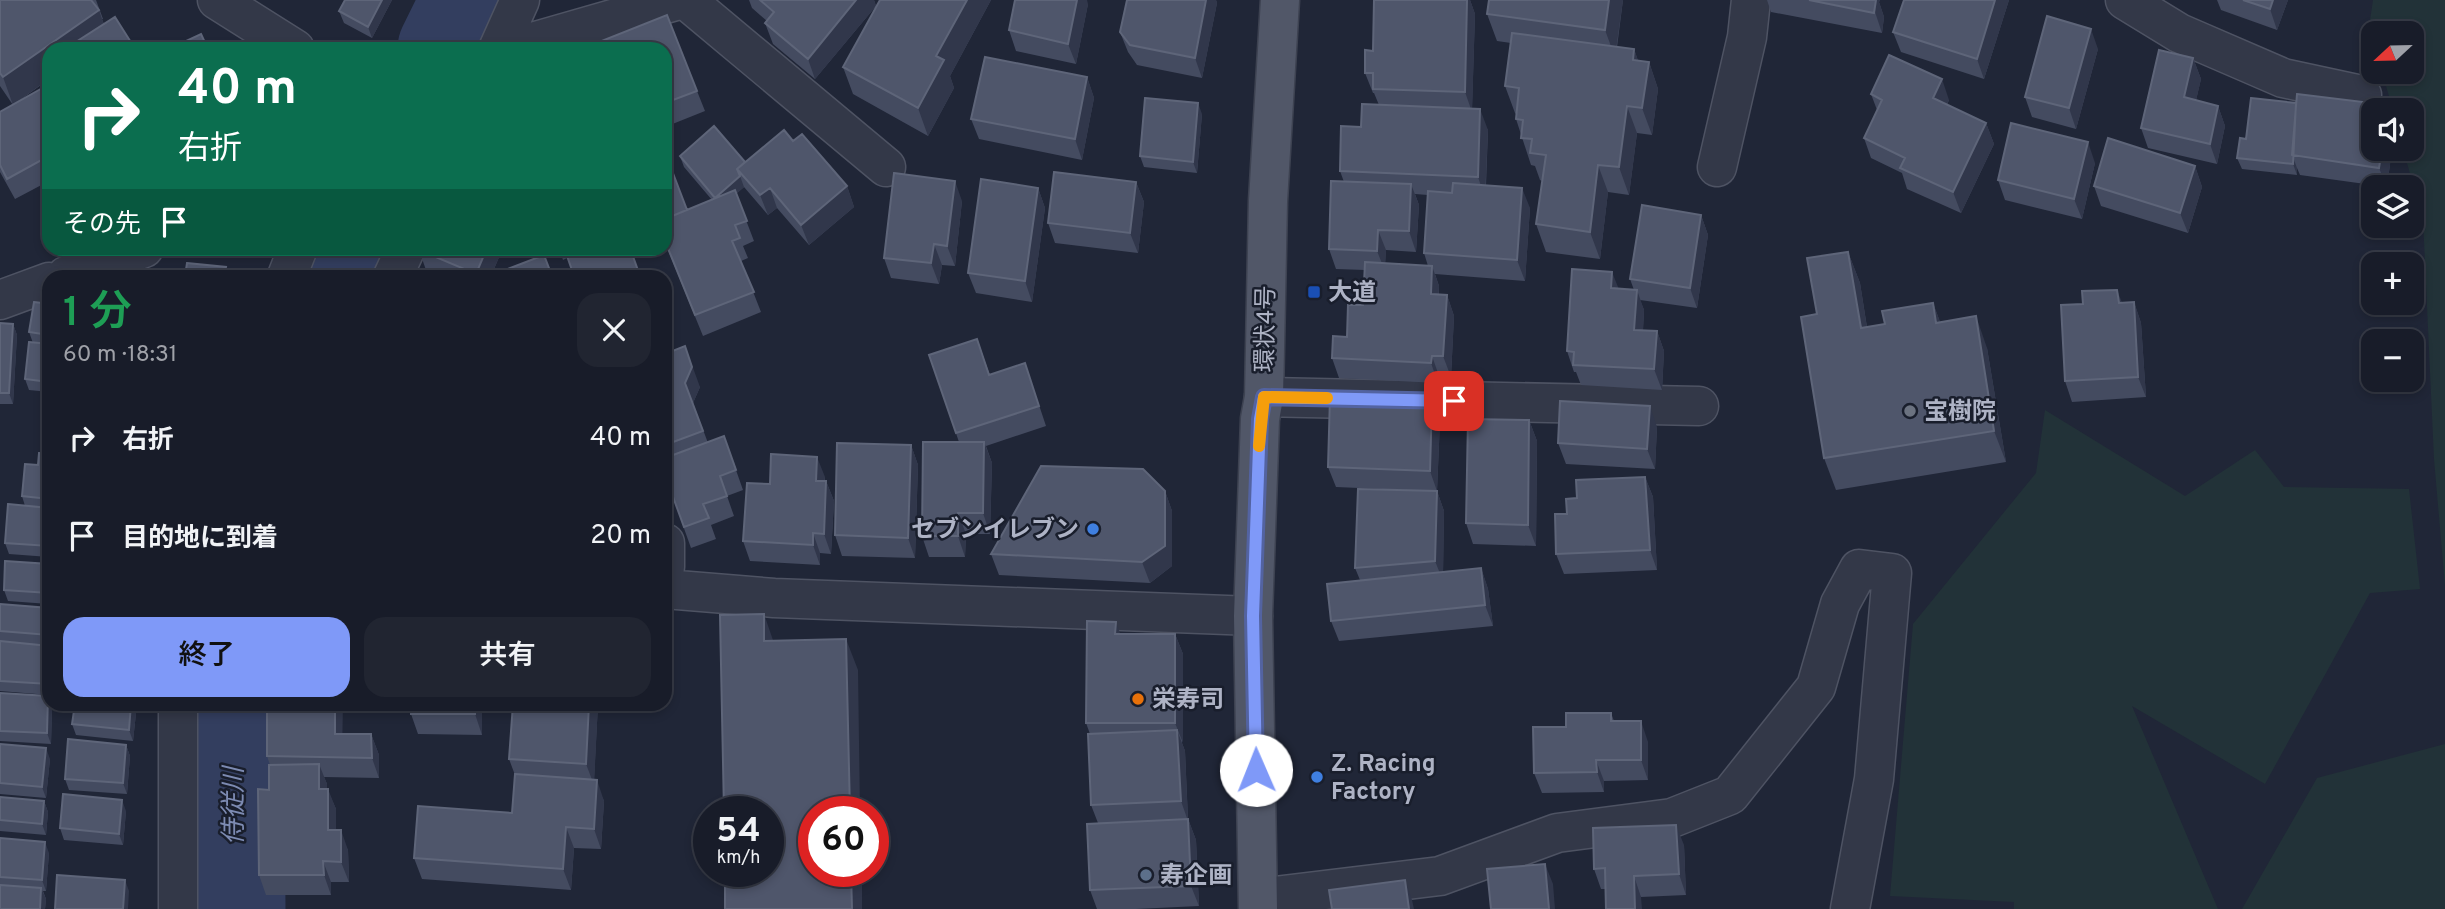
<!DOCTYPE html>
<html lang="ja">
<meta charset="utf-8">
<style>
:root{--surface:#181c29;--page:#212531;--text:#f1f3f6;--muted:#9fa1a8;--line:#363a46;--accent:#7f99f8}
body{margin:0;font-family:Overpass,"Noto Sans JP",sans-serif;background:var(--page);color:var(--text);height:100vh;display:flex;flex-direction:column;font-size:26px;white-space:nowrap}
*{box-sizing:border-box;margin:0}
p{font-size:23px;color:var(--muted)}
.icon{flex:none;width:38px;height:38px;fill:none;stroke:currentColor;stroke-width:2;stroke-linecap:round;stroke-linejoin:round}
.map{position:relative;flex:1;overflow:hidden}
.sheet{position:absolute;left:42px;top:270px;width:630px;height:441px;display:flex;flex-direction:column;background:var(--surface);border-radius:21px;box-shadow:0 4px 10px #0003,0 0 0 2px var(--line)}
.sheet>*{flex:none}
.banner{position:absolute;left:42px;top:42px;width:630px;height:214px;border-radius:21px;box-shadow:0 4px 10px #0003,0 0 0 2px var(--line);background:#0b6e4f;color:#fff;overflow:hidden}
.needle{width:46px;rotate:248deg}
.controls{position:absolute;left:2361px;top:21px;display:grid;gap:14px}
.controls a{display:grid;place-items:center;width:63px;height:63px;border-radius:14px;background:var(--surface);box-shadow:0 4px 10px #0003,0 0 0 2px var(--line);font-size:35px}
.speed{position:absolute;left:693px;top:796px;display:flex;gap:14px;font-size:35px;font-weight:700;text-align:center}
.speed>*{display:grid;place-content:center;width:91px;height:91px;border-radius:50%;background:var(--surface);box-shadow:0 4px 10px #0003,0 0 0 2px var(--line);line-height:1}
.speed small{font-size:18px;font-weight:400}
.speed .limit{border:10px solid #d22;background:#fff;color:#111}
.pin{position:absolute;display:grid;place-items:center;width:60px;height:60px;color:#fff;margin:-30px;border-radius:14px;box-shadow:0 4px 10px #0006}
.me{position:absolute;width:77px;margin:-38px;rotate:359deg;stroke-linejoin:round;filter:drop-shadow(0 0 5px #0008)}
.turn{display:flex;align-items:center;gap:24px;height:147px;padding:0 21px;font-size:32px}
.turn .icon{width:91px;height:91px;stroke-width:2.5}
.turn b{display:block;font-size:49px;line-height:60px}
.then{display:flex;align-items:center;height:66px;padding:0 21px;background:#0003;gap:14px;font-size:26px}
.round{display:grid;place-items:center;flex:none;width:74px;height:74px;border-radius:21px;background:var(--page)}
.summary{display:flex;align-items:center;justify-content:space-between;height:119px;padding:0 21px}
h1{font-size:42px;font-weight:600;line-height:52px;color:#1e9e55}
.cta{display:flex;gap:14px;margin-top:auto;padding:14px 21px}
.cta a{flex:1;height:80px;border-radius:21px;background:var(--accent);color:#111;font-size:28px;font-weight:600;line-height:80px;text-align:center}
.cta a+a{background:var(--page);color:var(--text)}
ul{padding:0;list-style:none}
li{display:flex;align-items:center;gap:21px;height:98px;padding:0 21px}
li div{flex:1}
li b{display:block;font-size:26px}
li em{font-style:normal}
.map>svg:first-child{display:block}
</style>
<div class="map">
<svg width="2445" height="909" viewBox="0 0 2445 909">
<rect width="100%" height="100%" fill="#202637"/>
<path fill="#223238" d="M2373,0H2445V586L2434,459L2423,219L2403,149H2412V110H2393L2382,72H2412V33H2373V40L2369,27Z
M2045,410L2185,496L2255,450L2284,487L2409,489L2420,589L2370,593L2265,784L2132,706L2218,909H2014V902L1890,896L1913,624L2036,473Z
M2445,744V909H2242L2317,778Z"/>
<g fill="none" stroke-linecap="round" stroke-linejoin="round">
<path stroke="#333e5f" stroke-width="103" d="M449,49L473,0
M361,276L371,248
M234,909L233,742L238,704"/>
<defs>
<path id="minor" d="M217,0L295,49
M686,0L886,167
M2125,0L2179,33L2283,78L2362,95
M498,49L520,0
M508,49L679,0
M1717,167L1747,37L1751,0
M66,276L144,248
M287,276L298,248
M393,276L406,248
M0,300L49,282
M1264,397L1699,406
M665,543V567
M665,589L774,598L1253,616
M178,704V909
M1259,898L1440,876L1557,833L1672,818L1730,795L1816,687L1840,604L1859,569L1892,573L1874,779L1850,909"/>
<path id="major" d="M1258,909L1253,616L1260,419L1264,397L1268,201L1280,0"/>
</defs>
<use href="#minor" stroke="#4e5363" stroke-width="41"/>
<use href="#major" stroke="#3d4251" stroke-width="41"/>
<use href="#minor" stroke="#333848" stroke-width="38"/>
<use href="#major" stroke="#515768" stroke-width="38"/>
</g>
<path fill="#444b60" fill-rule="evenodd" d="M0,0H96L103,19H102L104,24L134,47L135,49H49V84L48,80L13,105L0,86Z
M345,0H392L372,38L344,23L339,11Z
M749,0H874L876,6L815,79L773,44L765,23L767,21L752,8Z
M880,0H991L950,76L954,88L928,136L853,94L843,67Z
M1127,0H1216L1217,3L1202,78L1137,65L1128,52L1120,32Z
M1374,0H1470L1475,14L1472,109L1488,130L1486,185L1530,208L1525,281L1435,274L1439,286V295H1447L1454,316L1451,377L1439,376L1438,383L1339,378L1332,358L1347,337L1363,305L1365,270L1336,269L1329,249L1344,182L1340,171L1361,127L1379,105L1374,93H1373L1365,73L1373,51ZM1415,194L1428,195L1424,253L1428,266L1385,263L1386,250L1416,252L1419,205Z
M1623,0L1617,47L1634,49L1638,61L1649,62L1658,89L1652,135L1637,133L1629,195L1608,192L1600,259L1546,252L1536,224L1542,181L1540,180L1535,166L1531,165L1516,119V114L1515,113L1505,86L1511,43L1497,41L1487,14Z
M1767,0H1880L1879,2L1884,17L1882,33L1771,12Z
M1904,0H2009L1984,79L1901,52L1893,32Z
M2217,0H2288L2277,30L2221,10Z
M1088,4L1076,64L1016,51L1009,30Z
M665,49L697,91L705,111L665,127Z
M2098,49L2076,129L2032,117L2025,97Z
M2193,58L2201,79L2196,100L2218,106L2225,126L2217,164L2148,148L2141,128Z
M1087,77L1094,98L1082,160L979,139L971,119Z
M49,91V181L15,199L0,172V112Z
M1871,94L1949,100L1947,105L1986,123L1994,144L1961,213L1907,189L1902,173L1871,158L1864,138L1877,110Z
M2296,103L2388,105L2390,110H2373V149H2392L2387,187L2300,175L2297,168V175L2242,169L2237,158Z
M1202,114L1197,173L1144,167L1140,156Z
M793,141L847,186L854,207L809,245L777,208L768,215L744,187L736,194L754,241L743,246L748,258L741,261L761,312L703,336L665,243V170L687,210L712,200L684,167L680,156L745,162Z
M2095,163L2082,219L2005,200L1998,180Z
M2195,166L2202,187L2188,233L2101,206L2094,186Z
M1136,182L1144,202L1138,253L1055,243L1048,223Z
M1038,188L1045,208L1032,302L976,293L968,273Z
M962,201L955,266L942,265L939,284L891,278L884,258Z
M1701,215L1708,235L1697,308L1640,300L1644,310L1643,330L1657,331L1664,351L1662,390L1581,385L1576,372H1574L1567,351L1618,289L1634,290L1630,279Z
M503,248L491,276H440L426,270L419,250Z
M559,248H630L567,258L563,260Z
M1848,252L1860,283L1867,327L1885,324L1933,303L1940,322L1987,348L2006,462L1836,490L1824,458L1817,314Z
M2134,302L2141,323L2146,397L2072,402L2065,381L2122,303Z
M49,304V392L29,390L25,379L33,343L29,332Z
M0,323L13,324L17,335L13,404H0Z
M977,339L990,375L1025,363L1046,426L986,446L992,463L990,534H966L965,557H929L922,536L959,442L929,355Z
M665,354L700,387L693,403L708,443L724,436L743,490L727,496L734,516L711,525L716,539L691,548L665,475Z
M1432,400L1440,421L1437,491L1444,511L1443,572L1481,568L1488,589L1493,626L1339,641L1331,621L1360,580L1355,568L1406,490L1336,487L1328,467Z
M1529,420L1537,441L1536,546L1473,544L1466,523Z
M1657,427L1655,469L1566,464L1558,443Z
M911,445L918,465L915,558L842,556L835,535Z
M49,454V557L9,554L5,543L25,506L22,496L38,465Z
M825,477V481H826L834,501L831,554L820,553V565L750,561L743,541L770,484Z
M1645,477L1653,497L1657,570L1564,574L1556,554L1577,498Z
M1165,491L1172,511V566L1150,583L999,575L991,554Z
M49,564V604L8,601L4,590Z
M0,604L49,608V695L0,691Z
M1120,634H1175L1183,654L1182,743L1185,751L1188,819L1196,840L1199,906L1136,909H1097L1090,890L1098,823L1091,805L1090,734L1086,723Z
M0,693L49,697L52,707L51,744L0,741Z
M75,704H137L133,741L76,735L72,724Z
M411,704H482V735L418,734L411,714Z
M598,704L594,780L604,801L601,849L574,848L571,890L422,879L414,858L512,813L515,775L509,759Z
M1611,713L1614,721L1648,742V780L1604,781V792L1542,793L1534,773L1566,727Z
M343,734H371L379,755V778L324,777L327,784V789L336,809V830L348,850L349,882H331V895H266L259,875L269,790L270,765L267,756Z
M0,744L50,759L46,798L0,794Z
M126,745L130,756L127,794L69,790L65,779Z
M0,797L44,801L48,812L46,835L0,831Z
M126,811L123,845L64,840L60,828Z
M0,838L49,853L46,891H43L46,899L45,909H0Z
M1684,845L1686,895L1641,897L1605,889H1601L1594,869Z"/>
<path fill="#31374b" d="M382,0H392L372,38L368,27Z
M856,0H874L876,6L815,79L808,59Z
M967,0H991L950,76L954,88L928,136L918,108L936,56Z
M1077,0H1087L1088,4L1076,64L1068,44Z
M1206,0H1216L1217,3L1202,78L1195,58Z
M1467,0H1470L1475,14L1472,112L1465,92Z
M1609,0H1623L1615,57L1605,30Z
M1871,0H1880L1879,2L1884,17L1882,33Z
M1995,0H2009L1984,79L1977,59Z
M2273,0H2288L2277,30L2270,9Z
M99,10L108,37L92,49H49V76L42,64L47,80L13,105L3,77Z
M2091,29L2098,49L2076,129L2069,108Z
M1634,49L1644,77L1633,60Z
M2193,58L2201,79L2192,118L2184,97Z
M1649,62L1658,89L1652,135L1642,108Z
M1087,77L1094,98L1082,160L1075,139Z
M1942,79L1949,100L1940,119L1933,98Z
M1198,103L1202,114L1197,173L1193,162Z
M1627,106L1637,133L1629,195L1619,167Z
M2218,106L2225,126L2217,164L2210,144Z
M1480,109L1488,130L1485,198L1478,177Z
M1986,123L1994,144L1961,213L1953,192Z
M2088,142L2095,163L2082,219L2074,199Z
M2382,149H2392L2387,187L2379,168Z
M2293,157L2297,168V175L2293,164Z
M1598,165L1608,192L1600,259L1590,232Z
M2195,166L2202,187L2188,233L2180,213Z
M740,176L744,187L719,209L715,198Z
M955,181L962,201L955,266L947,246Z
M1136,182L1144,202L1138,253L1130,233Z
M1411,184L1419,205L1416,252L1409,231Z
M847,186L854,207L809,245L801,225Z
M770,188L777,208L768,215L760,195Z
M1038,188L1045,208L1032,302L1025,281Z
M1522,188L1530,208L1525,281L1517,260Z
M1701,215L1708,235L1697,308L1690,288Z
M1378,230L1386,250L1385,271L1377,251Z
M934,244L942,265L939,284L931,263Z
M487,248H503L491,276H477L476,274Z
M1848,252L1860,283L1872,360L1861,328Z
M1432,266L1439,286L1438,315L1431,294Z
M226,267L229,276H224Z
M1612,272L1620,292L1611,288Z
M1637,290L1644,310L1642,350L1634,330Z
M2117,290L2125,310L2119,303Z
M1447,295L1454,316L1451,377L1443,356Z
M2134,302L2141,323L2146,397L2138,377Z
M1933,303L1945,335L1936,323Z
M1976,316L1987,348L2006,462L1994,431Z
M13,324L17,335L13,404L9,393Z
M1657,331L1664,351L1662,390L1654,369Z
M685,346L700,387L693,403L685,383Z
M1432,356L1439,376L1438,383L1431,363Z
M1432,400L1440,421L1437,491L1430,471Z
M1650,406L1657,427L1655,469L1647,449Z
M1529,420L1537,441L1536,546L1528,525Z
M984,442L992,463L990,534L983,513Z
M911,445L918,465L915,558L908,538Z
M817,457L825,477L823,501L816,481Z
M1645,477L1653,497L1657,570L1650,550Z
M826,481L834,501L831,554L824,534Z
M1165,491L1172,511V566L1150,583L1142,562Z
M1437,491L1444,511L1443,581L1435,561Z
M958,513L966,534L965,557L958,536Z
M813,533L820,553V565L813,545Z
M1481,568L1488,589L1493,626L1485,605Z
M764,614L775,646L764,641Z
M1116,622L1123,642L1115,634Z
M1175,634L1183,654V743L1175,723Z
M846,639L858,670L860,812H850Z
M48,696L49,704H51L52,707L51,744L47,733Z
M131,704H137L133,741L129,730Z
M335,704H343L342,754L335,734Z
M475,704H482V735L475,714Z
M589,704H598L594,785L586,764Z
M1641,721L1648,742V780L1641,760Z
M1177,730L1185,751L1188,821L1181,801Z
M371,734L379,755V778L372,758Z
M126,745L130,756L127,794L123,783Z
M46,748L50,759L46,798L42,787Z
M1596,760L1604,781V792L1597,772Z
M319,764L327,784V810L319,789Z
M597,780L604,801L601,849L594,829Z
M328,789L336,809V850L328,830Z
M122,800L126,811L123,845L119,834Z
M44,801L48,812L46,835L42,824Z
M1188,819L1196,840L1199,906L1191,886Z
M1676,825L1684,845L1686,895L1679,874Z
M566,827L574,848L571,890L563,869Z
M341,830L348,850L349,882L341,862Z
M45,842L49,853L46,891L42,880Z
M323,861L331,882V895L324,875Z
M1545,864L1553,884L1555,909H1549Z
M851,872H862V909H852Z
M1634,876L1641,897L1642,909H1635Z
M125,880L129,891L128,909H123Z
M1405,880L1412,900L1414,909H1409Z
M41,888L46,899L45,909H40Z"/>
<path fill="#4f566b" stroke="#5e6579" stroke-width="2" d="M0,0H91L99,10L3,77L0,73Z
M345,0H382L368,27L339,11Z
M760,0H856L808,59L765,23L774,12Z
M880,0H967L936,56L944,60L918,108L843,67Z
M1015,0H1077L1068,44L1009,30Z
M1127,0H1206L1195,58L1130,45L1120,32Z
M1374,0H1467L1465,92L1373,89V73H1365V50L1373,51Z
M1489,0H1609L1605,30L1487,14Z
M1809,0H1876L1874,13Z
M1904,0H1995L1977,59L1893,32Z
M2243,0H2273L2270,9Z
M667,15L697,91L665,103V49H602L599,42Z
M2047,16L2091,29L2069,108L2025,97Z
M115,17L134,47L130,49H65Z
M1512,33L1634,49L1633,60L1649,62L1642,108L1627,106L1619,167L1598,165L1590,232L1536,224L1546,155L1530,153L1532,139L1521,138L1523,120L1516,119L1519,88L1505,86Z
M201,34L208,49H169Z
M2159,50L2193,58L2184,97L2218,106L2210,144L2141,128Z
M1889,55L1942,79L1933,98L1986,123L1953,192L1900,168L1905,158L1864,138L1882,100L1871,94Z
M985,57L1087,77L1075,139L971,119Z
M49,60V76L42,64Z
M46,86L49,91V156L7,179L0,165V112Z
M2297,94L2388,105L2387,110H2373V149H2382L2379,168L2292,155Z
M1145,98L1198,103L1193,162L1140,156Z
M2251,98L2296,103L2293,164L2237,158L2240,138L2246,139Z
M1362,104L1480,109L1478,177L1340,171L1341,126L1361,127Z
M2011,123L2088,142L2074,199L1998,180Z
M714,126L745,162L737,169L740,176L715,198L680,156Z
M784,130L793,141L802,134L847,186L801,225L770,188L760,195L737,169Z
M2108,138L2195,166L2180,213L2094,186Z
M671,168L687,210L665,219V170Z
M1054,172L1136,182L1130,233L1048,223Z
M894,173L955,181L947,246L934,244L931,263L884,258Z
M981,179L1038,188L1025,281L968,273Z
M1331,181L1411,184L1409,231L1378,230L1377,251L1329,249Z
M1453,183L1522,188L1517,260L1424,253L1428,191L1452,193Z
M735,190L747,221L735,225L740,238L732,241L754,292L695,315L665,241V219Z
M1642,205L1701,215L1690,288L1630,279Z
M419,248H487L476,274L419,250Z
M579,248H630L640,276H574L566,253Z
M1848,252L1861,328L1885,324L1882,311L1933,303L1936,323L1976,316L1994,431L1824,458L1801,317L1817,314L1807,258Z
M544,255L552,276H502L500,272Z
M1365,262L1432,266L1431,294L1447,295L1443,356H1432L1431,363L1332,358L1333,336L1347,337L1348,305H1363Z
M187,263L226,267L224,276H185Z
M1572,269L1612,272L1611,288L1637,290L1634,330L1657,331L1654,369L1573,365L1574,352L1567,351Z
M117,272L157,275L156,276H117Z
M2117,290L2119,303L2134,302L2138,377L2065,381L2061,305L2083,304L2082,291Z
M34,302L49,304V335L29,332Z
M0,323L13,324L9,393H0Z
M977,339L989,375L1025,363L1039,406L956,433L929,355Z
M29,342L49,344V382L25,379Z
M685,346L692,367L685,383L703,431L665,445V354Z
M1330,397L1432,400L1430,471L1328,467Z
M1560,401L1650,406L1647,449L1558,443Z
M1468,419L1529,420L1528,525L1466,523Z
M724,436L736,470L720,476L727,496L703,504L709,518L684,527L665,475V458Z
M923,442H984L983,513H958V536H922Z
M837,443L911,445L908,538L835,535Z
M39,453L49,454V499L22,496L25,464L38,465Z
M771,454L817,457L816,481H826L824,534L813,533V545L743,541L747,483L770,484Z
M1041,466L1143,469L1165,491V546L1142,562L991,554Z
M1645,477L1650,550L1556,554L1555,514H1567L1566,499L1577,498L1576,480Z
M1358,489L1437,491L1435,561L1355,568Z
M8,504L49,508V546L5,543Z
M5,561L49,564V593L4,590Z
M1481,568L1485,605L1331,621L1327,584Z
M0,604L49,608V635L0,631Z
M764,614V641L846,639L850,812H814V872H851L852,909H725V872H768V812H724L720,615Z
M1087,621L1116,622L1115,634H1175V723H1086Z
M0,641L49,646V684L0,681Z
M0,693L48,696L47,733L0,731Z
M75,704H131L129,730L72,724Z
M267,704H335V734H371L372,758L267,756Z
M411,704H475V714H411Z
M513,704H589L586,764L509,759Z
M1566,713H1611V721H1641V760H1596L1597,772L1534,773L1533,727H1566Z
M1177,730L1181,801L1091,805L1088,734Z
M68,739L126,745L123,783L65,779Z
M0,744L46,748L42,787L0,783Z
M319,764V789H328V830H341V862L323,861L324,875H259L258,789L269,790V765Z
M515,774L597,780L594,829L566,827L563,869L414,858L418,806L512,813Z
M63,794L122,800L119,834L60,828Z
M0,797L44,801L42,824L0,820Z
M1188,819L1191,886L1090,890L1087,824Z
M1676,825L1679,874L1634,876L1635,909H1606L1605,868L1594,869L1593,828Z
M0,838L45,842L42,880L0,877Z
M1545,864L1549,909H1491L1487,869Z
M57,875L125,880L123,909H55Z
M1405,880L1409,909H1332L1329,890Z
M0,885L41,888L40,909H0Z"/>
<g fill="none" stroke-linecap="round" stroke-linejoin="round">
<defs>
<path id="route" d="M1256,770L1253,616L1260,419L1264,397L1454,401"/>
</defs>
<use href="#route" stroke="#5363a1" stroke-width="18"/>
<use href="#route" stroke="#7f99f8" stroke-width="12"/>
<path stroke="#f59e0b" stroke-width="12" d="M1259,446L1264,397L1327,398"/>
</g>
<rect fill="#1a4fb4" stroke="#191e2c" stroke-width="2.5" x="1307" y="285" width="14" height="14" rx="3.5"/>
<circle fill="#6b7280" stroke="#191e2c" stroke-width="2.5" cx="1910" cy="411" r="7"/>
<g fill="#3f7fe0" stroke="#191e2c" stroke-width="2.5">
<circle cx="1093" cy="529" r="7"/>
<circle cx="1317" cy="777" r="7"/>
</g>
<circle fill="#e8710a" stroke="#191e2c" stroke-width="2.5" cx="1138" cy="699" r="7"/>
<circle fill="#5c6f8a" stroke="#191e2c" stroke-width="2.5" cx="1146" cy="875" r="7"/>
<g text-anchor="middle" stroke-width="5" stroke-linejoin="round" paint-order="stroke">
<g font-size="24" font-weight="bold" fill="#aeb3c5" stroke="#191e2c" text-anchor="start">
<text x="1328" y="300">大道</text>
<text x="1924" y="419">宝樹院</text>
<text x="1079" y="537" text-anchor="end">セブンイレブン</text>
<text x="1152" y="707">栄寿司</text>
<text x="1331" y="771">Z. Racing<tspan x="1331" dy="28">Factory</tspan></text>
<text x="1160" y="883">寿企画</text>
</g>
<g font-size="24" fill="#aeb3c5" stroke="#191e2c">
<text transform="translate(1265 329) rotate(-89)" y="8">環状4号</text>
</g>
<g font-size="26" font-style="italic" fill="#7d8bb2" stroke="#191e2c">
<text transform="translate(233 806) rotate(-90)" y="9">侍従川</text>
</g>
</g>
</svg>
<div class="controls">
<a><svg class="needle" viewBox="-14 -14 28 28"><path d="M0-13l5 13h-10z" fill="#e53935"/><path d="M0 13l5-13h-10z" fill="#9fa1a8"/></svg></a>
<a><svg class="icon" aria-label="sound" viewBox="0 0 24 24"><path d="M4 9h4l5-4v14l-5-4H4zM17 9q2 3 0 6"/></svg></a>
<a><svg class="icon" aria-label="layers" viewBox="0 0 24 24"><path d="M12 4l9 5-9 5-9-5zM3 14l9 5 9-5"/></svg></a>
<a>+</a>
<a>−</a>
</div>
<div class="speed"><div>54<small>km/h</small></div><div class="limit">60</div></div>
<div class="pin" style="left:1454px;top:401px;background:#d93025"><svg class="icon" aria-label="arrive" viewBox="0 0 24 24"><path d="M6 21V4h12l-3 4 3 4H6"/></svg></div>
<svg class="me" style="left:1256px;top:770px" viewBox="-20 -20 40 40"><circle r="19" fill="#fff"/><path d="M0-13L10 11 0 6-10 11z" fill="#7f99f8"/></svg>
<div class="banner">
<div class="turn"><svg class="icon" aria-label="right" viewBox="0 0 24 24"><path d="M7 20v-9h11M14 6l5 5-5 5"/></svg><div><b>40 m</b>右折</div></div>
<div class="then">その先<svg class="icon" aria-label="arrive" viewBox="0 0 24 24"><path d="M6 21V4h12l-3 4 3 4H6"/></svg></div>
</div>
<section class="sheet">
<div class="summary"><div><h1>1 分</h1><p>60 m · 18:31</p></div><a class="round"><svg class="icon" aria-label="close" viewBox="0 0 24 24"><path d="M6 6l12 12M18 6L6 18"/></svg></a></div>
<ul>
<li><svg class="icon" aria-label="right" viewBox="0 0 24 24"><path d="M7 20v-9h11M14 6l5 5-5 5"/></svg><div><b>右折</b></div><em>40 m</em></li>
<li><svg class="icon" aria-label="arrive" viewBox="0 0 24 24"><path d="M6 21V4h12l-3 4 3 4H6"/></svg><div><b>目的地に到着</b></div><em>20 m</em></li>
</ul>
<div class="cta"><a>終了</a><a>共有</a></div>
</section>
</div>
